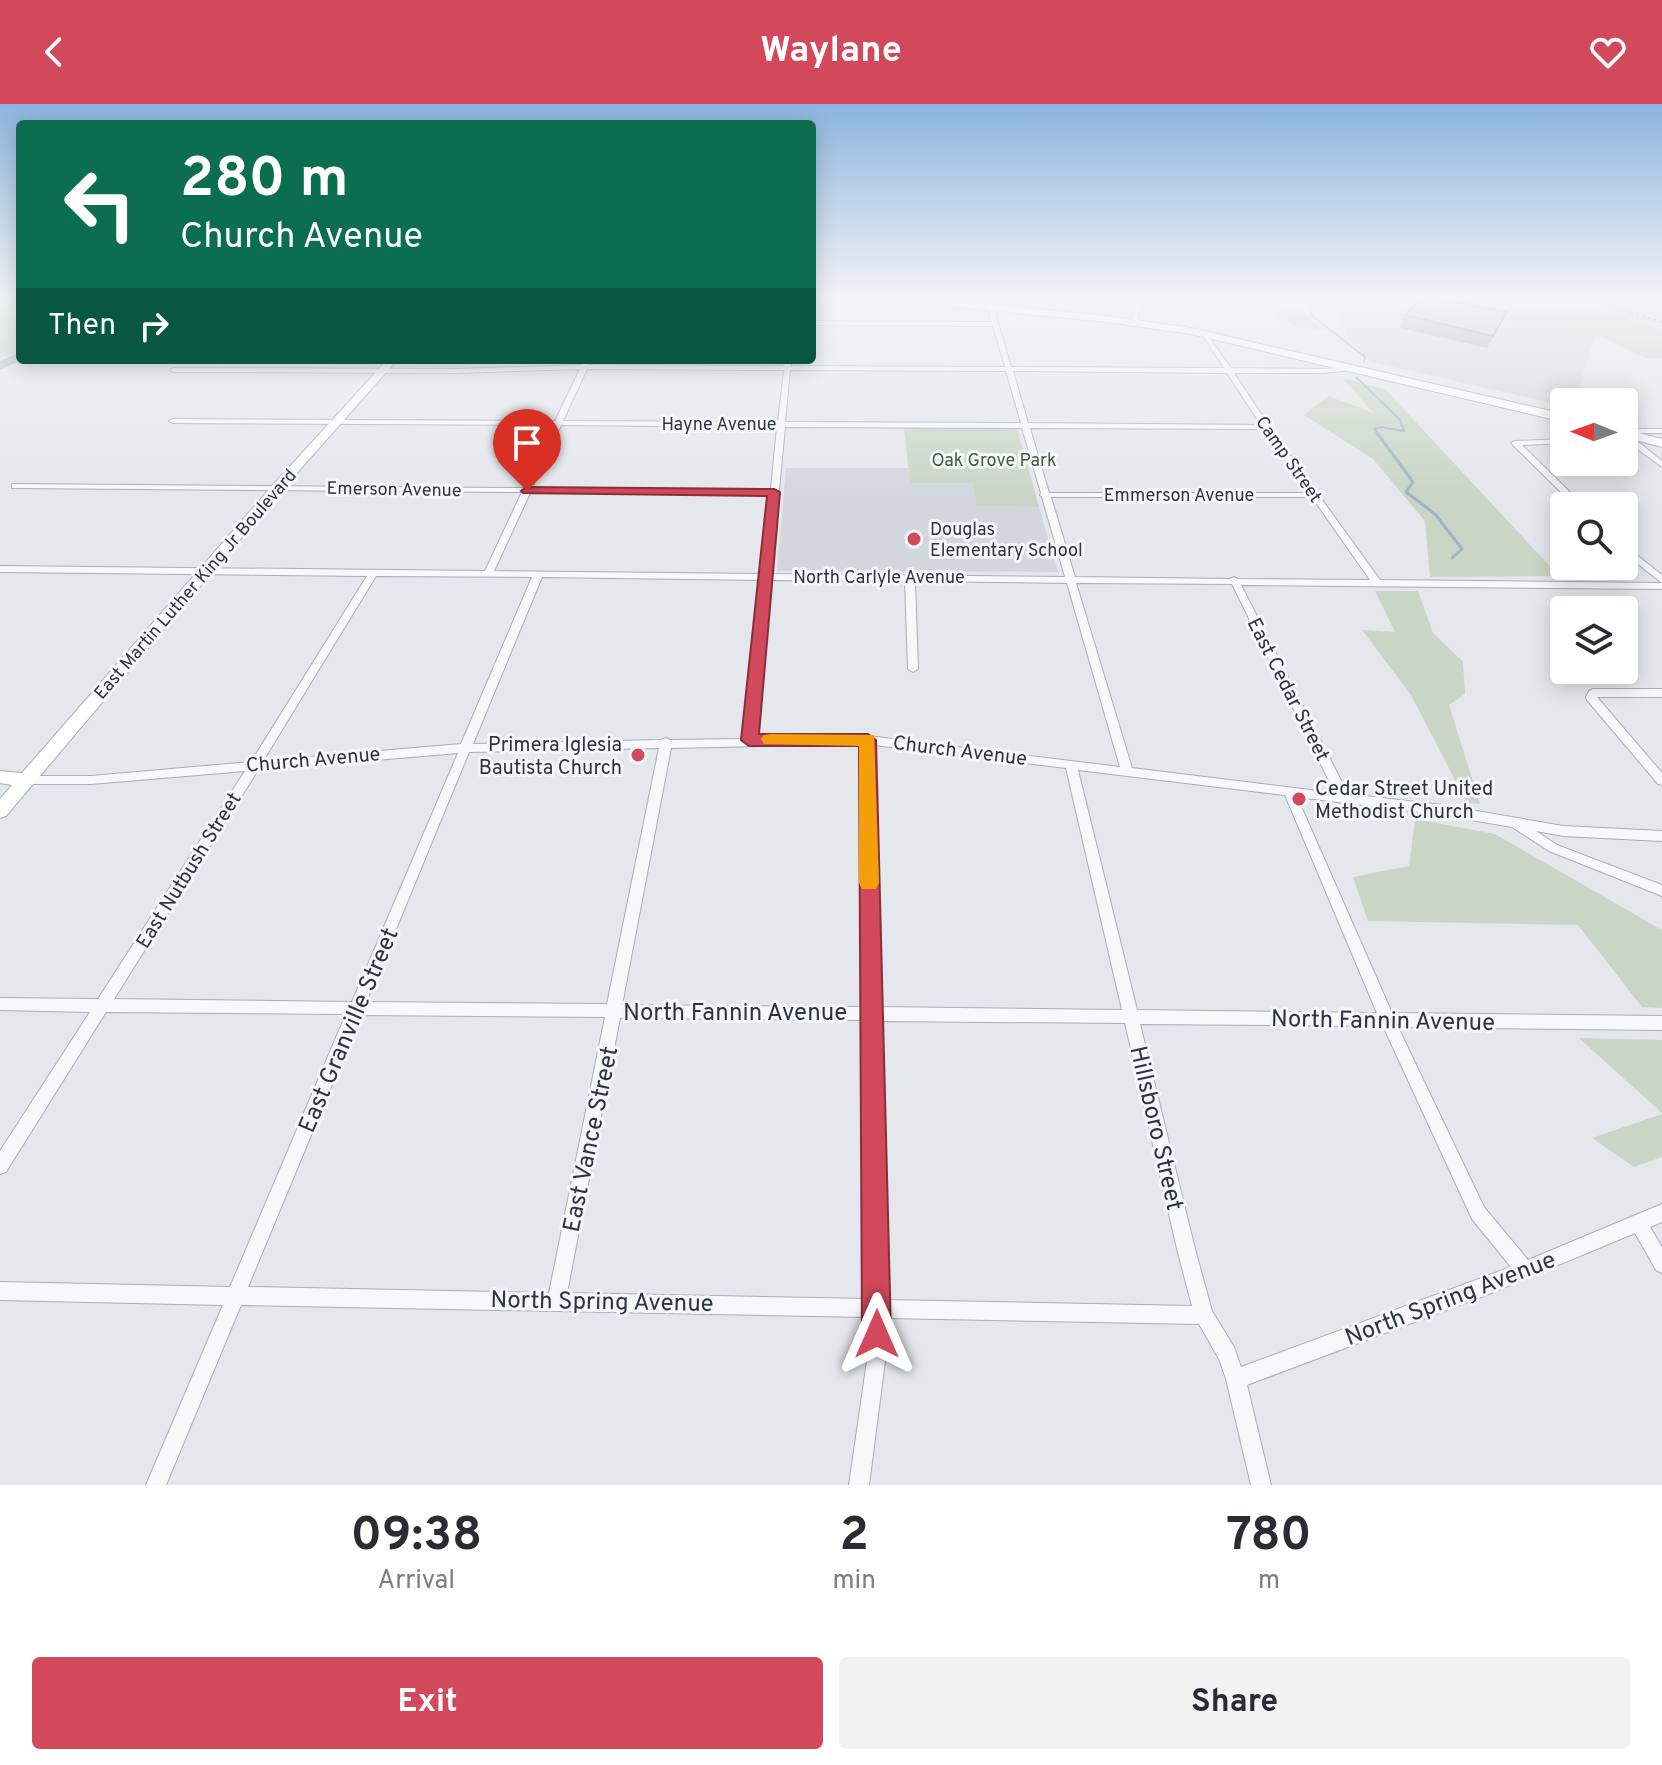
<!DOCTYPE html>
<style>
:root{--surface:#fff;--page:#f2f2f3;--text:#2b2b33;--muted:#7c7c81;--accent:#d1495b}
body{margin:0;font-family:Overpass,sans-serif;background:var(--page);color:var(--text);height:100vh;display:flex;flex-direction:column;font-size:30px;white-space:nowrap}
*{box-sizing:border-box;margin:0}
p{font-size:26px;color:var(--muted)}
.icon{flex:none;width:44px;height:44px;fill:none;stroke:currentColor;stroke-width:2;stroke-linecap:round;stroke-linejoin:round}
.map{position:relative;height:1381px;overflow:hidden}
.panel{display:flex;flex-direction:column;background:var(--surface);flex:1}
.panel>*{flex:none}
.top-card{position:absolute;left:16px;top:16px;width:800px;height:244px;border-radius:8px;box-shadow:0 4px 20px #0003;background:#0b6e4f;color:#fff;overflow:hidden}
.needle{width:52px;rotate:271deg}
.tools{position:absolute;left:1550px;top:284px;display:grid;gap:16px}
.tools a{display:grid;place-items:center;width:88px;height:88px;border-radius:8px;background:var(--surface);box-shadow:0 4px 20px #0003;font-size:40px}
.pin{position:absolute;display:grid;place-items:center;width:68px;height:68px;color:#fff;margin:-82px -34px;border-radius:50% 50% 50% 0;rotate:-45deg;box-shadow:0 0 8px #0007}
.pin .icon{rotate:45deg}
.me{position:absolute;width:88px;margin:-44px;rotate:0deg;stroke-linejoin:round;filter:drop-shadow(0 0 6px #0008)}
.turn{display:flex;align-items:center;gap:28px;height:168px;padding:0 32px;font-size:36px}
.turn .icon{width:104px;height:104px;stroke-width:2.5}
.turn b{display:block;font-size:56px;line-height:68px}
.then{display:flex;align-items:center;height:76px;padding:0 32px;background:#0003;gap:16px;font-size:30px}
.eta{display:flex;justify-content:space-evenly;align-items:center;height:136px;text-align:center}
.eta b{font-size:48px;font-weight:700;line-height:56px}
.primary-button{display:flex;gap:16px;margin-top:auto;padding:16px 32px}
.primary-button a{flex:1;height:92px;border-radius:8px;background:var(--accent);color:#fff;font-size:32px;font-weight:700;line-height:92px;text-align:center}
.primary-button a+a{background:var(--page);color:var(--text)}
header{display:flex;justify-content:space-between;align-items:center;height:104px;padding:0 32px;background:var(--accent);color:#fff;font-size:36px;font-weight:700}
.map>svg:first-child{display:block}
</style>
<header><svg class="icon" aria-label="back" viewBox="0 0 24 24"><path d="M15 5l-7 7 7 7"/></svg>Waylane<svg class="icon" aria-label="heart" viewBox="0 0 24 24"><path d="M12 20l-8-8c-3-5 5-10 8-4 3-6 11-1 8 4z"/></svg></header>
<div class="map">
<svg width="1662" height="1381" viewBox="0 0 1662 1381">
<rect width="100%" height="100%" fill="#e4e7ec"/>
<path fill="#d2d6de" d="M1332,195H1404L1594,234L1575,298H1564V302L1372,258L1349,235Z
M1566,195H1662V225V224Z
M786,364H908L910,379H972L977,402L1039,403L1058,468L777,467Z"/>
<path fill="#c9d6c5" d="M0,195H20V246L0,254Z
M1266,195H1301L1305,209L1324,226L1300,224L1275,212L1272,199Z
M1404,195H1566L1662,225V254H1645L1599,232L1594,234Z
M1342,274L1385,285L1559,472L1430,473L1425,417L1373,355L1304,311L1328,292L1374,309Z
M904,324H1017L1039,403L977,402L972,379H910Z
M1375,487H1418L1433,529L1463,558L1465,590L1449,601L1480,700L1467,699L1411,591L1362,526L1395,528Z
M1415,715L1495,730L1662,826V904L1642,903L1578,821L1368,817L1353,773L1409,762Z
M1579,934L1662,936V1009Z
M1662,1010V1053L1634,1063L1592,1034Z"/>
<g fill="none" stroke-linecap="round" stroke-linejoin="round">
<path stroke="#9fb4cc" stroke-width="2" d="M1308,195L1311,211L1365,253L1364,257
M1356,273L1400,316L1404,327L1381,323L1374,325L1379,331"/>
<path stroke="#9fb4cc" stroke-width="3" d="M1377,329L1413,378L1406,388L1435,410L1462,445L1452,454"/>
<path fill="#9fb4cc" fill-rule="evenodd" d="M20,248L22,256L0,266V257Z"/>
<defs>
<path id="minor" d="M985,195H991L1011,263L1224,264L1202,230L1205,228L1231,264L1324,265L1354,263L1355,264L1352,266L1324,269H1234L1269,322L1380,476L1662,479V485L1241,481L1348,690L1442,701L1563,722L1662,727V737L1563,732L1536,727L1557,741L1662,781V792L1549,747L1512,723L1442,711L1297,693L1392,909L1662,912V926L1398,923L1484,1103L1528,1156L1662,1100V1118L1650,1123L1662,1143V1169L1656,1166L1635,1129L1484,1192L1247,1281L1271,1381H1251L1226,1275L1219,1255L1199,1220L886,1214L885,1257L869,1381H849L867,1257L868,1213L241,1201L166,1381H146L223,1201L0,1196V1178L230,1183L346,910L106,908L6,1068L0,1070V1047L90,908L0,906V894L98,895L245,667L91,680H26L20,676L26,672H91L251,658L367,472L0,468V462L485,467L522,388L15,384H12V380L524,384L553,321L173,319L169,317L173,315L555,317L580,265L458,269L173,268L170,266L173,264L458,265L582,261L586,257L589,259L588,261L784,262L785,256H791V262L1005,263L993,222L812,221V217L992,218ZM587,265L784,266L778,318L563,317ZM790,266L1006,267L1021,319L785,318ZM1013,267L1227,269L1261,321L1028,319ZM561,321L777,323L771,385L532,384ZM785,323L1022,324L1041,389L1040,391L1042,393L1065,473L771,470ZM1030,324L1264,325L1308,389H1049ZM530,389L770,390L761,470L494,467ZM1051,393H1312L1370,476L1238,475L1234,473L1230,475L1075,473ZM376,472L532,473L461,640L263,657ZM542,473L761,476L743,635L670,636L666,634L661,636L473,640ZM770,476L905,477L908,565L913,568L918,565L915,477L1067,479L1120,663L868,632L755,634ZM1076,479L1232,480L1335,689L1132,664ZM862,640L865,903L622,901L671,644ZM874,641L1066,664L1122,906L880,903ZM659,644L607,900L366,898L469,648ZM458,649L352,898L114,895L258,666ZM1078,666L1285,691L1377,909L1137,906ZM361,911L605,913L549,1189L248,1183ZM620,914L865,916L868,1195L567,1189ZM880,917L1125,919L1177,1145L1192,1202L886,1196ZM1140,920L1383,922L1472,1115L1511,1163L1241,1263L1234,1243L1212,1207L1195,1145Z
M1137,195H1143L1137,218L1134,220L1131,218Z
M1630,325H1662V329H1637L1636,336L1662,357V363L1629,339Z
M1564,335V339L1522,341L1584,402H1575L1511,339L1515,337Z
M1624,441L1662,471V479L1624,449Z
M1593,585H1662V593H1597L1662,669V681L1658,680L1587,596L1586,593L1589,587Z"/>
<path id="secondary" d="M387,256H397L281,387L6,712L0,714V695L12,681L0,679V667L22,669L273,381Z"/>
<path id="primary" d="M925,195L1099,211L1191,224L1564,310V318L1191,230L1099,217L945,202Z
M1624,325L1662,335V343L1624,333Z"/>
</defs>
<use href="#minor" stroke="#a9aeb7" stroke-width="2"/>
<use href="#secondary" stroke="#a9aeb7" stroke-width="2"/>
<use href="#primary" stroke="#a3abb8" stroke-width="2"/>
<use href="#minor" fill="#f7f8fa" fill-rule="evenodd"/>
<use href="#secondary" fill="#fff" fill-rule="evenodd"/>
<use href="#primary" fill="#fff" fill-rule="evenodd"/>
<path stroke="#7d8696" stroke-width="2" stroke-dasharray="2 4" stroke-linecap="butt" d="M1585,195L1662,218"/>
</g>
<path fill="#a1a5ae" d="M1507,208L1487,244L1400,224L1405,211Z"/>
<path fill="#bbc0ca" stroke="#83868d" stroke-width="2" d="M1422,195H1440L1507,208L1493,232L1405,211Z"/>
<linearGradient id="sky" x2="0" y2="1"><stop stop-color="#8bb4dd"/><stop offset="0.5" stop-color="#f3f4f6"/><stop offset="1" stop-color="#f3f4f6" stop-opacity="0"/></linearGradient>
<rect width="1662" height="388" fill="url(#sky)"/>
<path fill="#d1495b" stroke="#882f3b" stroke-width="2" d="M527,383L774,385L780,388L759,630H868L876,636L891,1230L887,1240L877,1244L867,1240L862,1230L859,642H749L741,636L767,392L523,389L521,387Z"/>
<path fill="#f59e0b" d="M770,630L874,631L879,779L876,785H862L859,779V642L764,640L761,635L764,631Z"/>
<g fill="#d1495b" stroke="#f4f6f9" stroke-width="3">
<circle cx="914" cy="435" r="8"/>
<circle cx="638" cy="651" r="8"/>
<circle cx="1299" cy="695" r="8"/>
</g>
<g text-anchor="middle" stroke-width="6" stroke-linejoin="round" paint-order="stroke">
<g font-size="18" fill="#2b3445" stroke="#f4f6f9">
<text x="719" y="326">Hayne Avenue</text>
<text transform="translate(1289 355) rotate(55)" y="6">Camp Street</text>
<text transform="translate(394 385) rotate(1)" y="6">Emerson Avenue</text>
<text x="1179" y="397">Emmerson Avenue</text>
<text x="879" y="479">North Carlyle Avenue</text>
<text transform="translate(195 480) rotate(-49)" y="6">East Martin Luther King Jr Boulevard</text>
</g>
<g font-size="18" fill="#3f6138" stroke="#f4f6f9">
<text x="994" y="362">Oak Grove Park</text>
</g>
<g font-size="18" fill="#2b3445" stroke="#f4f6f9" text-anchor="start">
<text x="930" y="431">Douglas<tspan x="930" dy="21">Elementary School</tspan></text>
</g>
<g font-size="20" fill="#2b3445" stroke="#f4f6f9">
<text transform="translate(1289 585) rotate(63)" y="7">East Cedar Street</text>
<text transform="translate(960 646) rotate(7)" y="7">Church Avenue</text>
<text transform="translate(313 655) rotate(-5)" y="7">Church Avenue</text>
<text transform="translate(188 766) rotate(-58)" y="7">East Nutbush Street</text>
</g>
<g font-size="20" fill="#2b3445" stroke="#f4f6f9" text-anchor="end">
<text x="622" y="647">Primera Iglesia<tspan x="622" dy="23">Bautista Church</tspan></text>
<text x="1315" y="691" text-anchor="start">Cedar Street United<tspan x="1315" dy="23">Methodist Church</tspan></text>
</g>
<g font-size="24" fill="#2b3445" stroke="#f4f6f9">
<text x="735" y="916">North Fannin Avenue</text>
<text transform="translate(1383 916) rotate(1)" y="8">North Fannin Avenue</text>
<text transform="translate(348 926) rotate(-67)" y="8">East Granville Street</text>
<text transform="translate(1157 1024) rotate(77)" y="8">Hillsboro Street</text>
<text transform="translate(590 1035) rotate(-78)" y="8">East Vance Street</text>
<text transform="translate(1450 1194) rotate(-21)" y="8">North Spring Avenue</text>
<text transform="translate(602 1197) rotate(1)" y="8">North Spring Avenue</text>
</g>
</g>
</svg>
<div class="tools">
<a><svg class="needle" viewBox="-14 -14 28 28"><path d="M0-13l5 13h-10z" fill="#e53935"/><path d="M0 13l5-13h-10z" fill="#7c7c81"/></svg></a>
<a><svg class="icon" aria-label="search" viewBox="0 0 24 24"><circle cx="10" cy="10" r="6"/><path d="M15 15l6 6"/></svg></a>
<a><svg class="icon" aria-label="layers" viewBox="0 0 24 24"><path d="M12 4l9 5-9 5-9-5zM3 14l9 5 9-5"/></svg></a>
</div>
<div class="pin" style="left:527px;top:387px;background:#d93025"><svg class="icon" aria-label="arrive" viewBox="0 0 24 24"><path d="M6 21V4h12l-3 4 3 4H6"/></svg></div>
<svg class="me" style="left:877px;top:1230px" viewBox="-20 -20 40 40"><path d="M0-17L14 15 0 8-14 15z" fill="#d1495b" stroke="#fff" stroke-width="4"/></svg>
<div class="top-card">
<div class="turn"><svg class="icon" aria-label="left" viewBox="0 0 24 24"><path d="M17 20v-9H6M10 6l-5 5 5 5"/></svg><div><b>280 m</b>Church Avenue</div></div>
<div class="then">Then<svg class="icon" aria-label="right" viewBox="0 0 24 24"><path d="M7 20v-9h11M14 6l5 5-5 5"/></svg></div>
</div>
</div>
<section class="panel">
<div class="eta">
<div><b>09:38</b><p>Arrival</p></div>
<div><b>2</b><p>min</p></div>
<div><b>780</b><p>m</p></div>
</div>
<div class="primary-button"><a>Exit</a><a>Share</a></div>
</section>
